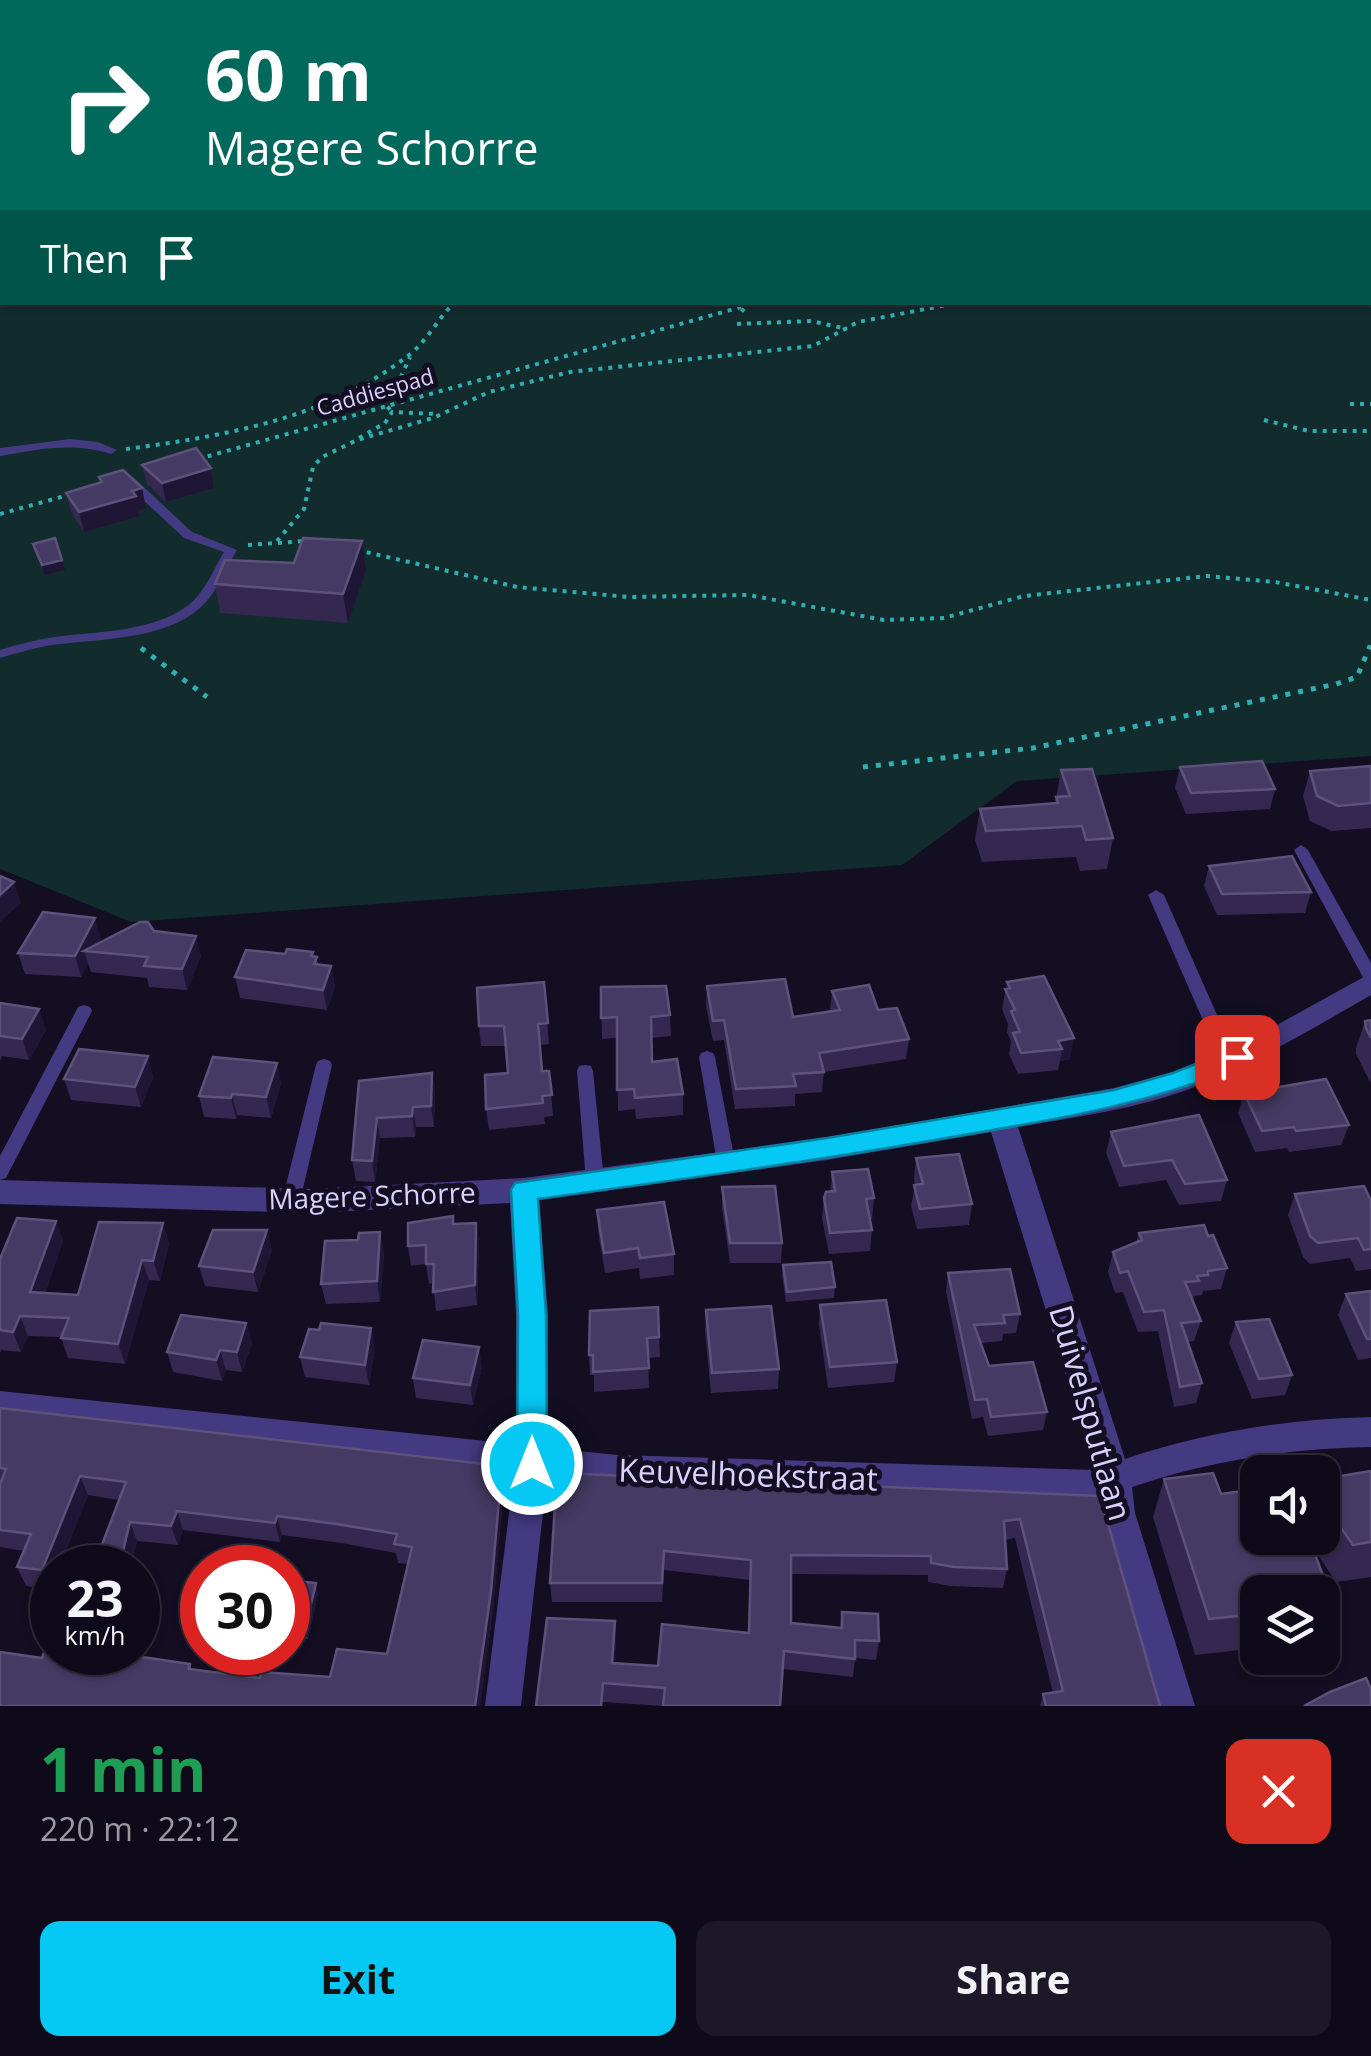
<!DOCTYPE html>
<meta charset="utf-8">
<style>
:root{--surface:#0f0a1a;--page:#1d1827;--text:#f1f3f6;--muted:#9b9aa2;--line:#2f2b39;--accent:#06c8f5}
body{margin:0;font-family:"Open Sans",sans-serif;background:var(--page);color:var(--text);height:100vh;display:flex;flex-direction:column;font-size:38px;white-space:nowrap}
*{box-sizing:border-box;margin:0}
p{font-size:32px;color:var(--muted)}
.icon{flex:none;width:55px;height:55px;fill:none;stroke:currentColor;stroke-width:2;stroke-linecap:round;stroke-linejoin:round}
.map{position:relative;height:1706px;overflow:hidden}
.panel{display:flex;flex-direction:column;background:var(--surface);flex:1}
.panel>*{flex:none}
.banner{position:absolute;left:0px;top:0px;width:1372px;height:305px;box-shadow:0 2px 8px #0004,0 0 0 2px var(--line);background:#00695c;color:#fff;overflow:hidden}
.buttons{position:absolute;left:1240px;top:1455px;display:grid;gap:20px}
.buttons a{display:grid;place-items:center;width:100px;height:100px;border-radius:20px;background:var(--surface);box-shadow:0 2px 8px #0004,0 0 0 2px var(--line);font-size:50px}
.speed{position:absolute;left:30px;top:1545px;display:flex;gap:20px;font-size:50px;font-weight:700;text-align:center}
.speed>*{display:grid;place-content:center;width:130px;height:130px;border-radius:50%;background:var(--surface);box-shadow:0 2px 8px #0004,0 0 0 2px var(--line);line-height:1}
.speed small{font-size:25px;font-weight:400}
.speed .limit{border:15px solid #d22;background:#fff;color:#111}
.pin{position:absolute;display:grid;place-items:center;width:85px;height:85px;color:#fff;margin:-42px;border-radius:20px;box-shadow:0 5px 15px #0006}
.me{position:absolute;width:110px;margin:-55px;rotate:0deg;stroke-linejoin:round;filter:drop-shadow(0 0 8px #0008)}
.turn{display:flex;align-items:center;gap:35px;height:210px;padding:0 40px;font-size:45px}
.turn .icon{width:130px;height:130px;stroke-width:2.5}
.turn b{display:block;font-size:70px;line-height:85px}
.then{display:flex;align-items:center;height:95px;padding:0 40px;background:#0003;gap:20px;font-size:38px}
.round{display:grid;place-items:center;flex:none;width:105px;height:105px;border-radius:20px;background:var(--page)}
.head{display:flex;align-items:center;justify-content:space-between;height:170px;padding:0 40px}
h1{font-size:60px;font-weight:700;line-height:75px;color:#1e9e55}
.primary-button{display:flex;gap:20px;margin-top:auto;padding:20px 40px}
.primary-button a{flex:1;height:115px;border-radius:20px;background:var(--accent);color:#111;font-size:40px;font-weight:700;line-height:115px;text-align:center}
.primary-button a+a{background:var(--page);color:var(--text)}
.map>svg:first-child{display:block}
</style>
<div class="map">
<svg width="1371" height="1706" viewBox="0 0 1371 1706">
<rect width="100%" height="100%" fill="#140e23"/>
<path fill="#122b2c" d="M0,0L698,2H2V302H1370L1371,245V756L1017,781L902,865L131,922L0,869Z"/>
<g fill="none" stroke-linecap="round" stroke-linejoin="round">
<path stroke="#31aeb2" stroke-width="4" stroke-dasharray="4 6" stroke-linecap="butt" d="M737,324L811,321L847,329
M351,394L381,399L399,381L410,357
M1350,404H1371
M1264,420L1309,431H1371
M359,438L385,423L392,412L437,414
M126,449C225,436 329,418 409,355C428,340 438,318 455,302
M198,459L759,302
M0,514L72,494
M277,541L304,509L313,467L322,457L357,440L433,418L489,392L570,372L813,346L858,322L962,302
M248,545L306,541
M357,550L517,587L629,597L748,595L884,620L944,618L1024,596L1207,576L1275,582L1371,600
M1369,649L1371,643"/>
<path stroke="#31aeb2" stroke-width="5" stroke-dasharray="5 8" stroke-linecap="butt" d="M141,648L207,697
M863,767L1033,748L1336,684L1357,677L1370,646"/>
<path fill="#433a81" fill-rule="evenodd" d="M1343,0H1352L1350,2H1341Z
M1370,30H1371V36H1370Z
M1370,48H1371V54H1370Z
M1370,140H1371V146H1370Z
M70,439L98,442L117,450L111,454C72,442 39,449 0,456V448Z
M129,476L133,477L192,532L237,550C226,569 217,593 200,608C165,640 97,639 52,645C34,648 17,653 0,658V650C18,644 35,640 54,637C97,631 153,633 190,604C205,591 214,569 224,552L184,538L125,483V477Z
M1301,845L1308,850L1371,963V983L1365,981L1294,850Z
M1156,890L1164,895L1221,1024L1245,1057L1243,1061H1231L1206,1027L1148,895Z
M84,1005L90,1007L92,1011L6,1178L0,1180V1156L76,1011L78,1007Z
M707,1051L713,1053L715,1057L735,1162L732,1167L726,1169L720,1167L717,1162L699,1057L701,1053Z
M324,1059L330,1061L332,1065L300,1201L297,1206L291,1208L285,1206L282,1201L316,1065L318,1061Z
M585,1065L591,1066L593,1071L604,1181L601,1186L595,1188L589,1186L586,1181L577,1071L579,1066Z"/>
<path fill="#433a81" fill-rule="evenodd" d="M1187,0H1201L1203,2H1189Z
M1370,5H1371V13H1370Z
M1371,973V995C1312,1029 1255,1063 1192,1088C1137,1109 1076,1117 1018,1127L1125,1459C1205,1432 1287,1419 1371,1417V1447C1290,1448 1209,1461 1132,1487L1135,1513L1195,1706H1159L1100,1500L1090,1503L618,1485L547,1478L521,1706H485L514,1474L0,1419V1391L516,1444V1315L510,1203L311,1213L0,1204V1180L311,1189L524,1178L827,1138L1114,1088L1173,1072L1246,1042ZM991,1132L1095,1470L618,1455L548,1448V1315L539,1200L827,1160Z"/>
<path stroke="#31aeb2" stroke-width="4" stroke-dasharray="4 6" stroke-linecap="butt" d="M734,302L748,315
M381,399L392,412"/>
</g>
<path fill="#342850" d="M910,0H968V2H910Z
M142,465L211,468L214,488L166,502L147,484Z
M99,477L146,508L139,510L140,516L84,532L71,512L66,493L100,483Z
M366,570L348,623L220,613L215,584Z
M1371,766V828L1331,831L1310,821L1303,796L1310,771Z
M1180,767L1275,789L1270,809L1186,814L1175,788Z
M1061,770L1113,838L1107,869L1080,871L1076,857L982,862L975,840L980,809L1055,804Z
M1209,866L1311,892L1305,913L1217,915L1204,886Z
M154,931L201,956L187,990L149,987L147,978L91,972L88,963L81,977L25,974L18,953L101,939L98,944Z
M313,952L319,965L331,966L335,987L327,1010L240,998L235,977L285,954Z
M544,982L549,1044L540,1045L542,1071H549L553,1116L544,1117L545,1124L489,1130L486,1109L508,1073L506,1046H481L479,1026Z
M1007,982L1070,1059L1060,1061L1058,1070L1018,1074L1009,1054L1011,1041L1007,1032L1008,1024L1002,1009Z
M707,986L793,1017L830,1011L832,991L878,1010L909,1039L906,1059L824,1072L822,1092L795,1094V1106L735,1109L724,1040L713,1041L706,1006Z
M601,987L670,1015L671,1036L651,1038L652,1062L683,1094V1115L636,1119L635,1109L618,1111L617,1038L602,1039Z
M0,1003L39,1009L46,1030L29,1060L2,1056L0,1061Z
M1371,1020V1081L1370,1082L1356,1054V1048L1365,1021Z
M432,1073L435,1094L434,1127H416L415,1137L380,1138L375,1182L356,1181L352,1160L359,1081Z
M153,1077L141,1107L71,1100L64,1079Z
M281,1083L271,1118L237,1115L236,1119L204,1117L199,1096Z
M1244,1093L1349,1125L1341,1145L1289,1152L1287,1148L1255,1152L1238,1113Z
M1111,1132L1227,1180L1221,1201L1179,1205L1166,1180L1119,1187L1106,1153Z
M916,1158L972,1204L969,1225L917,1229L911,1206L915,1185L914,1179Z
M832,1172L874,1198L872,1219H870L872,1230L870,1251L829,1254L822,1218L824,1198L830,1192Z
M722,1188L782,1243L781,1263H730L722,1208Z
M1295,1194L1371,1201V1269L1356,1271L1350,1258L1310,1264L1303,1257L1288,1215Z
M597,1210L674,1254V1275L640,1279L639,1268L605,1273L598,1231Z
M453,1216L454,1224L476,1223L479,1242L477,1305L436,1311L433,1283L429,1284L426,1264L411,1266L408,1246Z
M56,1221L63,1241L45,1293L78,1295L163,1223L169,1244L160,1281L149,1280L125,1364L68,1358L61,1337L28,1336L21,1352L1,1350L0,1353V1259Z
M1139,1233L1208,1236L1227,1268L1221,1289L1203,1291L1202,1295L1194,1296L1193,1301L1201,1321L1194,1341L1188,1342L1202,1383L1196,1403L1174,1407L1158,1331L1138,1332L1123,1292L1115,1293L1108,1272L1113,1252L1136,1242Z
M272,1250L258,1292L205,1286L199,1266Z
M384,1253L380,1302L326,1304L321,1284Z
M783,1265L835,1287L834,1298L786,1302L782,1275Z
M948,1273L1020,1314L1016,1333L1003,1334L1002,1341L981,1343L989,1366L1047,1412L1043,1430L988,1436L983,1417L972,1419L946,1292Z
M1371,1291V1358L1358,1360L1338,1315L1346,1294Z
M820,1305L897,1362L894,1382L828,1388L819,1325Z
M658,1307L660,1357L648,1358L649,1388L594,1392V1375H590L589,1355Z
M706,1310L779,1369L778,1389L711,1393L705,1330Z
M1236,1322L1292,1375L1285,1395L1252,1399L1229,1343Z
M246,1323L252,1343L242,1372L226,1370L222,1381L173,1372L167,1352Z
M375,1348L369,1385L305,1377L300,1357Z
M482,1367L473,1405L416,1398L413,1378Z
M0,1408L504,1485L493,1610L480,1706L42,1658L52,1652L190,1664L192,1670L260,1678L330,1677L387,1654L408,1564L398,1563L396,1553L341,1543L282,1535L280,1542L183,1530L178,1545L137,1541L131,1568H93L119,1500L88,1495L59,1568H52V1583L50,1589L26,1586L17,1567L24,1551L0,1547Z
M1371,1471V1577L1336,1582L1314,1549L1334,1605L1325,1626L1326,1631L1322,1639V1592H1258V1648L1195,1655L1153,1517L1164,1479L1258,1538H1322V1479Z
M557,1473L1100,1496L1160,1706H1040L1043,1694L1053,1693L1015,1538L1005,1540L1007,1569L1003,1588L950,1586L928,1582V1575L791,1574V1623L840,1628L842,1612L879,1641L876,1660L855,1658L853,1677L783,1669L663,1706L604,1702L536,1706L616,1640L614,1664L658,1666L749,1633L750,1580L664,1570L662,1602H552L550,1583Z
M288,1580L318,1593L308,1639L288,1637Z
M202,1585V1617L186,1616L182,1606Z
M1283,1658H1314L1310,1667L1287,1669Z"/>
<path fill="#1f1636" d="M211,468L214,488L166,502L162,483Z
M142,488L146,508L139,510L140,516L84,532L79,512Z
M362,541L366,570L348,623L343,594Z
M62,560L65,570L44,575L42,565Z
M14,882L21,903L0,922V895Z
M95,918L101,939L94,952L84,951L88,963L81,977L75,956Z
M196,936L201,956L187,990L182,969Z
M331,966L335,987L327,1010L323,990Z
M39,1009L46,1030L29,1060L22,1039Z
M1074,1038L1070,1059L1060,1061L1062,1049L1058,1041Z
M148,1056L153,1077L141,1107L135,1087Z
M277,1063L281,1083L271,1118L266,1097Z
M432,1073L435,1094L434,1127L431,1106Z
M232,1094L237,1115L236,1119L231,1098Z
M413,1107L416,1127L415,1137L412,1116Z
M377,1118L380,1138L375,1182L372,1161Z
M56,1221L63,1241L38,1312L30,1292Z
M163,1223L169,1244L160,1281L153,1261Z
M476,1223L479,1242L477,1305L475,1285Z
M267,1230L272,1250L258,1292L253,1272Z
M380,1232L384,1253L380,1302L377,1281Z
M142,1260L149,1280L125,1364L118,1344Z
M20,1316L28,1336L21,1352L13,1332Z
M246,1323L252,1343L242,1372L237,1352Z
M371,1328L375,1348L369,1385L365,1365Z
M479,1347L482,1367L473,1405L470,1385Z
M220,1350L226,1370L222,1381L216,1360Z
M502,1466L504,1485L493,1610L480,1706H475Z
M80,1476L88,1495L59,1568H52V1583L50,1589L42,1570Z
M177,1511L183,1530L178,1545L171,1526Z
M277,1516L282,1535L280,1542L275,1523Z
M130,1522L137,1541L131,1568H119Z
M316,1583L318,1593L308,1639L305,1630Z
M615,1621L616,1640L613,1682L612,1663Z"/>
<path fill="#453a63" stroke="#5d527b" stroke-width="2.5" d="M756,0H775L776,2H758Z
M911,0H940V2Z
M196,448L211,468L162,483L142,465Z
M123,470L142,488L132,491L136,496L79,512L66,493L102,482L99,477Z
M55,538L62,560L42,565L33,544Z
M303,538L362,541L343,594L215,584L225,560L294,563Z
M1262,761L1275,789L1191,793L1180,767Z
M1371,766V803L1338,806L1317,796L1310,771Z
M1092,769L1113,838L1086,840L1082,826L986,831L980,809L1058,803L1056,797L1070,796L1061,770Z
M1292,856L1311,892L1222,894L1209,866Z
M0,876L14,882L0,895Z
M43,912L95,918L75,956L18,953Z
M140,922H148L154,931L196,936L182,969L144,966L148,957L84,951Z
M287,949L313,952L311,956L317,957L314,964L331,966L323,990L235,977L246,950L285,954Z
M1044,976L1074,1038L1058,1041L1062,1049L1021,1053L1013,1033L1020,1032L1011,1011L1015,1010L1005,989L1010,988L1007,982Z
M785,979L793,1017L840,1010L832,991L869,985L878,1010L897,1008L909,1039L819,1053L824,1072L793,1074L796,1086L736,1089L724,1020L713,1021L707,986Z
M544,982L548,1023L538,1024L542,1071H549L552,1095L542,1096L543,1103L486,1109L485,1075L508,1073L504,1026H479L477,988Z
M666,986L670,1015L651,1017L652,1062L677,1059L683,1094L635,1098L634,1089L617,1090V1017L601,1018V987Z
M0,1003L39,1009L22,1039L0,1036Z
M1371,1020V1038L1366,1028L1365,1021Z
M79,1049L148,1056L135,1087L64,1079Z
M213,1057L277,1063L266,1097L232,1094L231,1098L199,1096Z
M432,1073L431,1106L413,1107L412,1116L377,1118L372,1161L352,1160L359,1081Z
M1326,1079L1349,1125L1296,1131L1294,1127L1262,1131L1244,1093Z
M1199,1115L1227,1180L1185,1184L1172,1160L1124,1166L1111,1132Z
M959,1154L972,1204L920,1209L914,1185L923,1184L916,1158Z
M868,1169L874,1198L866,1199L872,1230L830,1233L824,1198L826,1192L835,1191L832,1172Z
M775,1186L782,1243H730L722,1187Z
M1364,1186L1371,1201V1249L1364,1250L1358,1238L1318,1243L1310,1236L1295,1194Z
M664,1202L674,1254L640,1258L638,1248L604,1253L597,1210Z
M453,1216V1224L476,1223L475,1285L433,1292L434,1264H426V1245L408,1246V1223Z
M17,1218L56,1221L30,1292L78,1295L99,1222L163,1223L153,1261L142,1260L118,1344L61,1338L69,1318L20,1316L13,1332L0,1330V1259Z
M1204,1225L1208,1236L1213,1235L1227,1268L1208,1271V1275L1197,1276L1199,1281L1185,1282L1201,1321L1181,1323L1202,1383L1180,1387L1164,1310L1144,1312L1128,1271L1120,1273L1113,1252L1142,1240L1139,1233Z
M213,1230H267L253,1272L199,1266Z
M380,1232L377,1281L321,1284L325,1241L358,1240L359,1233Z
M831,1262L835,1287L787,1292L783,1265Z
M1010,1269L1020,1314L1003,1315L1005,1323L974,1325L989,1366L1033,1362L1047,1412L991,1417L987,1399L975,1400L948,1273Z
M1371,1291V1339H1367L1346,1294Z
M886,1300L897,1362L830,1367L820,1305Z
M771,1306L779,1369L712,1373L706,1310Z
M658,1307L659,1337L647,1338L649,1368L593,1372V1355H589L590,1311Z
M181,1315L246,1323L237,1352L220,1350L216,1360L167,1352Z
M1269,1319L1292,1375L1259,1379L1236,1322Z
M321,1323L371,1328L365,1365L300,1357L309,1329L319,1330Z
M423,1340L479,1347L470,1385L413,1378Z
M0,1408L502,1466L491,1591L475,1706H0V1652L42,1658L49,1637L52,1638V1652H108L190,1664L189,1669L260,1678L262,1672L330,1677L337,1649L387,1654L412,1547L394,1544L397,1534L336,1524L277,1516L275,1523L177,1511L171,1526L130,1522L119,1568H93L126,1482L80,1476L42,1570L17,1567L31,1534L0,1530V1484L6,1469L0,1468Z
M1371,1471V1542L1353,1545L1322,1501V1479Z
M557,1473L1100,1496L1160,1706H1046L1043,1694L1063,1691L1020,1519L1004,1521L1007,1569L954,1567L931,1563V1556L791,1555V1623L842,1628V1612L878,1614L879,1641L855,1640V1659L784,1651L780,1706H663L665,1688L603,1683L601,1706H536L547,1618L615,1621L612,1663L658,1666L662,1624L749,1633L751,1560L664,1551L662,1583H550Z
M1213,1473L1221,1494L1258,1489V1538H1309L1334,1605L1322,1606V1592H1258V1614L1209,1619L1164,1479Z
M288,1580L316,1583L305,1630L288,1628Z
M188,1583L202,1585V1608L182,1606Z
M1366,1678L1371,1689V1706H1304L1330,1692Z"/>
<path fill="#06c8f5" stroke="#04829f" stroke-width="2.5" d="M1237,1048L1246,1051L1250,1057L1246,1064C1151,1104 1054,1120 952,1137C815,1161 677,1180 538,1199L546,1315L547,1464L543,1473L532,1477L521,1473L517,1464L518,1315L511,1190L515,1183L827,1138L1114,1090L1173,1073Z"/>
<g text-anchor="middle" stroke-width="10" stroke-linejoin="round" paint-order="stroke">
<g font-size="22" fill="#dad1fe" stroke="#140e23">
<text transform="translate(375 392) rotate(-16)" y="8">Caddiespad</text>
</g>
<g font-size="28" fill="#dad1fe" stroke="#140e23">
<text transform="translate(372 1196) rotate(-2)" y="10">Magere Schorre</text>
</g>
<g font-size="32" fill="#dad1fe" stroke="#140e23">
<text transform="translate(1090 1413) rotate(74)" y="11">Duivelsputlaan</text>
<text transform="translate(748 1475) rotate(2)" y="11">Keuvelhoekstraat</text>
</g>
</g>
</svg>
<div class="buttons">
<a><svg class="icon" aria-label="sound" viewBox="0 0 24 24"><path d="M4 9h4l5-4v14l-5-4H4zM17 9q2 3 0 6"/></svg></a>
<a><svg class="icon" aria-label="layers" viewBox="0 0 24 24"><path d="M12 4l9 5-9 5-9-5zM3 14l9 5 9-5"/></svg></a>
</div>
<div class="speed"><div>23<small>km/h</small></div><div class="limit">30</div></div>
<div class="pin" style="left:1237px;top:1057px;background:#d93025"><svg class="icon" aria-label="arrive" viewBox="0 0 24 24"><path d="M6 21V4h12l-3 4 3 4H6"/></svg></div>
<svg class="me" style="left:532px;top:1464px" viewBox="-20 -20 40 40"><circle r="17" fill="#06c8f5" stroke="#fff" stroke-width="3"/><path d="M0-11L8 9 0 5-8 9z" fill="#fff"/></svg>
<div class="banner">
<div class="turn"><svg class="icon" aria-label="right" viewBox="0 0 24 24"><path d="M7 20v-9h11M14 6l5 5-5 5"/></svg><div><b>60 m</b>Magere Schorre</div></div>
<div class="then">Then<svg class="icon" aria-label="arrive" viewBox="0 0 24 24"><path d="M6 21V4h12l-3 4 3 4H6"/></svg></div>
</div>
</div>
<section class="panel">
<div class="head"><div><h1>1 min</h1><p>220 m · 22:12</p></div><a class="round" style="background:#d93025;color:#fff"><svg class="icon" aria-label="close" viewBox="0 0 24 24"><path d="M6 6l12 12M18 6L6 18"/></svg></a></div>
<div class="primary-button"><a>Exit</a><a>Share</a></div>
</section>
